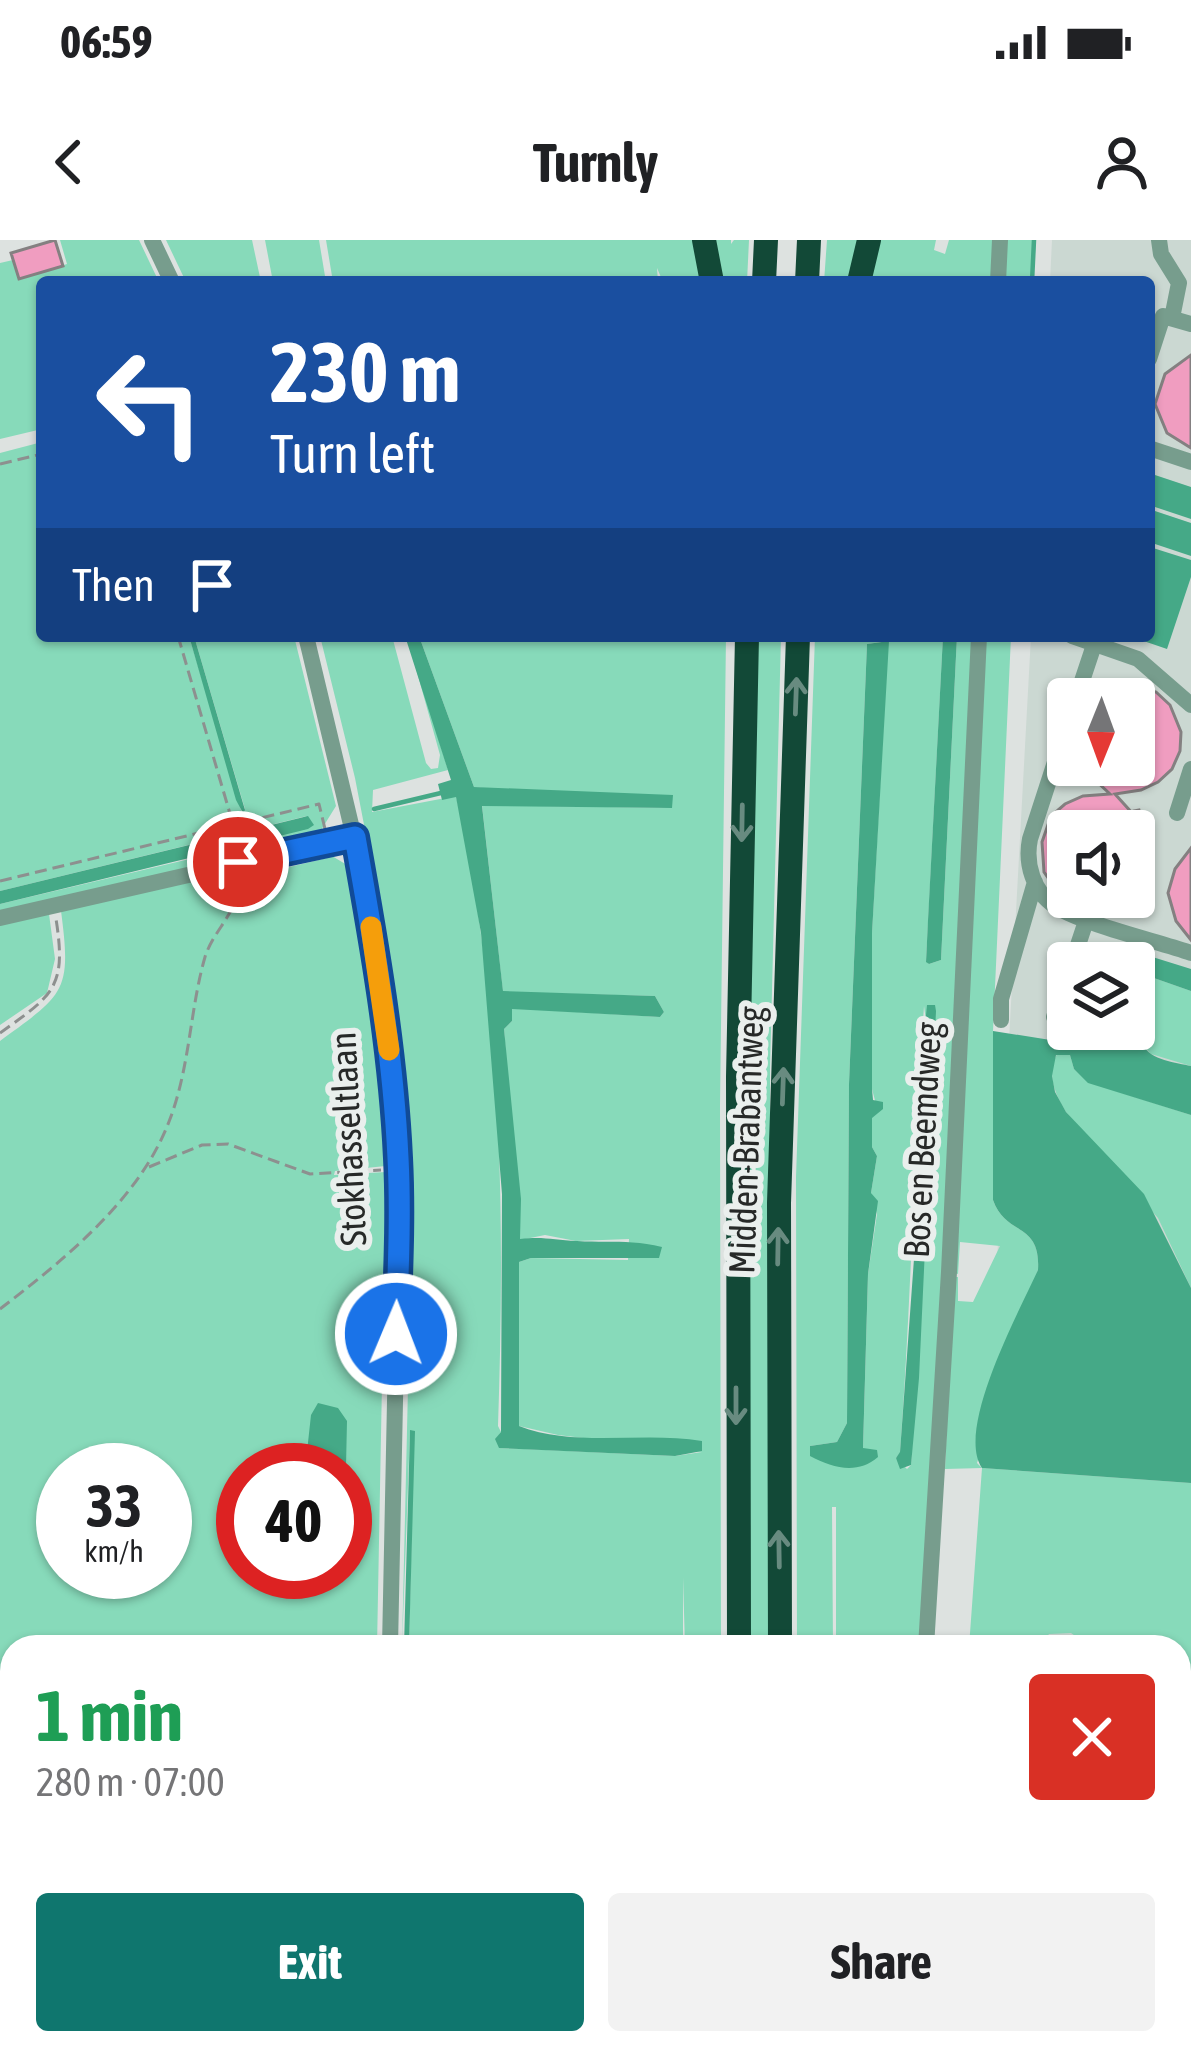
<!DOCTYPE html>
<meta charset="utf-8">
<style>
:root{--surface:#fff;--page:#f2f2f2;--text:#202124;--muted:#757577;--accent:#0f766e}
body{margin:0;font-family:"Asap Condensed",sans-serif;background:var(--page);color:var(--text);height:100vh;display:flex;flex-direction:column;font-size:45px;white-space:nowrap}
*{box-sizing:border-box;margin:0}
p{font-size:39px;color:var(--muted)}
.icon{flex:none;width:66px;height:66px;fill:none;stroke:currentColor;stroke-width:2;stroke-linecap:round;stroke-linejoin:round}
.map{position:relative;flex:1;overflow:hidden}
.panel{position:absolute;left:0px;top:1395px;width:1191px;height:420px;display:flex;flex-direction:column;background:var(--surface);border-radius:36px 36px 0 0;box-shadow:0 3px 9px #0004}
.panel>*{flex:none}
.top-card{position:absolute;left:36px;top:36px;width:1119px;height:366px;border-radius:12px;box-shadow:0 3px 9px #0004;background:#1a4fa0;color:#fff;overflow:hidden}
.needle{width:78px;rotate:181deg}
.buttons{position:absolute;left:1047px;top:438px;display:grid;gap:24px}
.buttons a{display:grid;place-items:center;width:108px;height:108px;border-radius:12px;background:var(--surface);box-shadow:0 3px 9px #0004;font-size:60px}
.speed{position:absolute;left:36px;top:1203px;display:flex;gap:24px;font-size:60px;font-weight:700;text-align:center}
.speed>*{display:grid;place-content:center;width:156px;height:156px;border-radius:50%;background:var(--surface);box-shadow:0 3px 9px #0004;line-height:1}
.speed small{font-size:30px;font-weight:400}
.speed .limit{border:18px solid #d22;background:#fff;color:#111}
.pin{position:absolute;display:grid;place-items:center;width:102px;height:102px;color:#fff;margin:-51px;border:6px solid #fff;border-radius:50%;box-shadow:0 3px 12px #0007}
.me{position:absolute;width:132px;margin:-66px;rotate:1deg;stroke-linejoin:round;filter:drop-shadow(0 0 9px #0008)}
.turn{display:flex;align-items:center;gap:42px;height:252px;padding:0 36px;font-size:54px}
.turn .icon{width:156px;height:156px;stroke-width:2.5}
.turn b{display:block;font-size:84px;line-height:102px}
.then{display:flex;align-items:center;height:114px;padding:0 36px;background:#0003;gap:24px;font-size:45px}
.round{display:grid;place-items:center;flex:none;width:126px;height:126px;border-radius:12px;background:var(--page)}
.head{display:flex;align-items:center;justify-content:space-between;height:204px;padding:0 36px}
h1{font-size:72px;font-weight:700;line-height:90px;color:#1e9e55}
.action{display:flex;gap:24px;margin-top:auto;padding:24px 36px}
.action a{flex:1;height:138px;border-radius:12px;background:var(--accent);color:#fff;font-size:48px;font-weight:700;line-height:138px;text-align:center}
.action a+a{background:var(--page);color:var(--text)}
.status{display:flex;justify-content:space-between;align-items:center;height:84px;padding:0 60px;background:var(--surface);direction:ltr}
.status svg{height:33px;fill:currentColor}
header{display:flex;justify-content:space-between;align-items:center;height:156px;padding:0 36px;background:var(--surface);font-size:54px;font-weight:700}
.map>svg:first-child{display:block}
</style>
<div class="status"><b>06:59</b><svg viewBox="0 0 49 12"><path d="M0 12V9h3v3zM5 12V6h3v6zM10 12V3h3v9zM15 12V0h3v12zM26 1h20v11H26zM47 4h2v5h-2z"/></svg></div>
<header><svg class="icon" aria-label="back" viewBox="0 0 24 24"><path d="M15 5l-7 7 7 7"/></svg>Turnly<svg class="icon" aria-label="person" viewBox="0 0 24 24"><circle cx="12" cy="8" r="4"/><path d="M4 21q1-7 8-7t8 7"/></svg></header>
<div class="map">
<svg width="1191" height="1815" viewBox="0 0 1191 1815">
<rect width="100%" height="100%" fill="#dde2e0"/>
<path fill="#cbd8d2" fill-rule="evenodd" d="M1052,0H1191V1815L1179,1803V1407H976L1031,396H1149V42H1050ZM1068,459H1134V525H1068ZM1068,591H1134V657H1068ZM1068,723H1134V789H1068Z"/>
<path fill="#87daba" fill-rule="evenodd" d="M60,0H139L159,42H42V189L0,199V23L13,20L20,39L67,24Z
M166,0H252L261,42H186Z
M265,0H319L326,42H273Z
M326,0H695L701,42H663L657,28L658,42H333Z
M711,0H731V4L734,0H749L747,42H717Z
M827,0H862L850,42H824Z
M880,0H936L934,10L945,14L949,0H997L996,42H868Z
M1006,0H1036L1033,42H1004Z
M42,202V396H189L242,573L245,569L194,396H294L336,566L318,595L0,675V664L219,612L307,576L0,651V213Z
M320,396H392L426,523L431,529L438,528L440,515L407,396L448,530L373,550L372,572L456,556C503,762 505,977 498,1186L501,1192L496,1199L500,1208L675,1216L702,1212L558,1195L519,1186V1022L531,1018L628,1020L629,999L576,1001L545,995L520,1000L504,789L512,781L511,768L660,777L664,772L655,756L503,752L482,565L671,568L474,547L419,396H726L720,866L721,1407H685L683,1337V1407H409L414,1191H410L402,1407L411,1018L409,889L377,652L355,538Z
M757,396H781L770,830L771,1407H747V842Z
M815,396H943L926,721L929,724L941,720L957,396H975L923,1407H836V1267H832L833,1407H797L796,937ZM888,401L872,693V849L878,872L872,877V907L877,916L871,953L877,974L868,1034L863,1209L877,1210L810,1206L837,1202L847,1183L849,844L867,404ZM924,766L934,840L911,1225L907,1229L896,1218L900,1213C911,1064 914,915 924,766Z
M984,396H1011L993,791V960C1006,997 1041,981 1038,1030L977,1223L982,1228L1191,1243V1815H939L940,1803H1179V1407H1091L1071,1393L1049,1394L1039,1407H969L982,1228L945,1229L953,1037H958V1061L973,1062L1000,1006L960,1002L958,1034L954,1033Z
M327,613L347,625C365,725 380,825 386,926L335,931L334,935L386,932L377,1407H12V1803H42L0,1810V801C64,754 72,753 61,671L49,674L55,719L47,753L0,785V682L239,626L243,638L327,618ZM63,1230H165V1332H63ZM243,1230H345V1332H243Z
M1134,731L1191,751V826L1151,814L1143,806L1141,786L1134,775Z
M1064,812L1070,815L1074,829L1088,842L1191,875V1048L1158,978L1066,872C1055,853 1046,835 1057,814Z
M263,1803H361V1815H263Z
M398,1803H731V1815H398Z
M807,1803H899L898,1815H807Z"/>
<path fill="#45a987" d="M1149,233L1191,247V279L1149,265Z
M1149,269L1191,283V316L1149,302Z
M1153,308L1191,320V337L1167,409L1129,396H1149V320Z
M189,396H194L245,570L243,573L236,560Z
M405,396H419L474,547L673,555L672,568L482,566L503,751L655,756L664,772L660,777L512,769V781L504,789L521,959L520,999C543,996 554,1000 577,1001C608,1003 630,999 662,1007L659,1018H531L519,1022V1186C575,1208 643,1191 702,1201V1211L675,1216L499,1208L495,1199L501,1192L502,954L481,693L456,557L442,560L438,544L451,540Z
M943,396H957L941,720L929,724L926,722L928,680Z
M889,401L872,693V849L873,860L883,862V869L872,878V907L877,916L871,953L878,961L868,1034L863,1208L877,1210L878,1217C857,1235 833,1228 810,1216V1206L837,1202L847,1183L849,844L867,404Z
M308,576L314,585L308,589L0,664V651Z
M1130,710L1191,729V751L1134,731V723H1091L1102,712Z
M927,765H935L936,771L919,1138L911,1225L900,1229L896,1218L900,1212L915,1005L920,836Z
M1134,775C1141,786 1137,794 1143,805C1150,820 1177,823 1191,826V875L1088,843L1074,829L1070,815H1056L1052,836L1055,852L1066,872L1144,954L1191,1048V1243L982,1228C955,1189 1020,1070 1038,1030C1041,981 1006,997 993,960V791L1063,802L1068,785V789H1086V798L1101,804L1113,789H1134Z
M318,1163L338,1168L347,1181L345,1272V1230H305L311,1175Z
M410,1190L415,1191L409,1407H404Z"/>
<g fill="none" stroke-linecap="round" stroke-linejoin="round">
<path stroke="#45a987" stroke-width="4.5" d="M1032,42L1034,0
M374,569L445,552"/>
</g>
<path fill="#f09dc0" stroke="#848081" stroke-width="3" d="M55,0L63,26L19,39L11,13Z
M1191,115V208L1167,193L1155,164L1165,134Z
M1128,444L1156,452L1170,465L1181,492L1180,511L1172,529L1158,542L1141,550L1115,554L1134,575V571L1139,570L1145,591L1147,613L1136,649L1134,591H1068V657L1058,652L1044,632L1042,602L1051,576L1065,564L1083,556L1110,554L1079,525H1134V459H1089L1109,448Z
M1191,608V700L1176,681L1168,653L1175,629Z"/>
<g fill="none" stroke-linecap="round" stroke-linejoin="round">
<path stroke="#8d908f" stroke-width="3" stroke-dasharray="12 6" stroke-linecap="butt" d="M0,224L42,214
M178,396L233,584
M0,641L319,564L325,589
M0,793C53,755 67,748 56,679
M149,927L202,905L228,904L310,934L381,930
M0,1069C65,1019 141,958 170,879C190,826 190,769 205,717C214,689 238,673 239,642"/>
<path stroke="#779d8d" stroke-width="16" d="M152,0L172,42
M1159,0L1161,14L1179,43L1172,78
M998,42L1000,0
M1149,119L1163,76L1191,84
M1149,208L1191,222
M306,396L354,597L381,754L396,878L399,965L390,1407
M1072,396L1138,419L1191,465
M1076,459L1094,405
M1068,482L1030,599C1025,623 1033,652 1055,666C1083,684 1156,701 1191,713
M1177,573L1191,529
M0,678L354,597
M1072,723L1087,678
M1054,777L1068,735
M1001,780V759L1035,642
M926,1407L949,1032L979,396
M7,1815L112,1803
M380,1815V1803
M903,1815L904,1803"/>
<path stroke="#124937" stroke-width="24" d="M704,0L712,42
M764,42L766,0
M807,42L809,0
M859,42L869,0
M739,1407L738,837L747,396
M780,1407L779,963L798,396
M749,1803V1815
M790,1803L791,1815"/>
</g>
<defs><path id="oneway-shaft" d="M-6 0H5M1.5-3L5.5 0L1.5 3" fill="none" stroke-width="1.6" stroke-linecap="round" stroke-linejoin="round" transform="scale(3)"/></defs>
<g stroke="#688b80">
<use href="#oneway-shaft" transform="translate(796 456) rotate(-88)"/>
<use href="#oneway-shaft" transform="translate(742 583) rotate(91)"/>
<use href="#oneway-shaft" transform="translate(783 846) rotate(-88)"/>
<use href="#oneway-shaft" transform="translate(778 1006) rotate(-89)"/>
<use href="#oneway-shaft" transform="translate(736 1166) rotate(90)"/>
<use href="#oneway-shaft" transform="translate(779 1309) rotate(-91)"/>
</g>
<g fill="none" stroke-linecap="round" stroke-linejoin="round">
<defs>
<path id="route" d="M238,622L355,597C374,703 393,810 398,918C401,976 398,1035 396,1094"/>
</defs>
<use href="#route" stroke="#114b97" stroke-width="30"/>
<use href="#route" stroke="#1a73e8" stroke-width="21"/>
<path stroke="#f59e0b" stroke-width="21" d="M371,687L389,810"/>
</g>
<g text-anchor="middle" stroke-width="12" stroke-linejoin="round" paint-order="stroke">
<g font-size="36" fill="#272928" stroke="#eaefed">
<text transform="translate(348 899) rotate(-93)" y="13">Stokhasseltlaan</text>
<text transform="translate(746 900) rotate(-88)" y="13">Midden-Brabantweg</text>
<text transform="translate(922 900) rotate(-87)" y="13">Bos en Beemdweg</text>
</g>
</g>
</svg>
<div class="buttons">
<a><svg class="needle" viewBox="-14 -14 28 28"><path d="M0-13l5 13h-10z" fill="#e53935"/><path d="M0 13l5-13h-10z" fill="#757577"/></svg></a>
<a><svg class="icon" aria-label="sound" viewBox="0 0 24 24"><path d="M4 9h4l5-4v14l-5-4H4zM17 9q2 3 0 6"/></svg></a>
<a><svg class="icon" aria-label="layers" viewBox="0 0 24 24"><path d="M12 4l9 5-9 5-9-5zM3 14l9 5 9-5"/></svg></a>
</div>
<div class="speed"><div>33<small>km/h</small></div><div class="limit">40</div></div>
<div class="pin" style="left:238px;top:622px;background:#d93025"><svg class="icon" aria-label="arrive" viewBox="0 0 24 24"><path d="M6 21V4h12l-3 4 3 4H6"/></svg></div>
<svg class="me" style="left:396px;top:1094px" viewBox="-20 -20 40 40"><circle r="17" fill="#1a73e8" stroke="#fff" stroke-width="3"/><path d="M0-11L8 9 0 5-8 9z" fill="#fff"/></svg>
<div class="top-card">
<div class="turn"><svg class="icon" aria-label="left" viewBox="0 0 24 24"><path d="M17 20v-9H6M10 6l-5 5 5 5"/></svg><div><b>230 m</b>Turn left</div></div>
<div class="then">Then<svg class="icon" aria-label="arrive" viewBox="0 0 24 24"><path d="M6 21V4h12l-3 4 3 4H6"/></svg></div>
</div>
<section class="panel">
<div class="head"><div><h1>1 min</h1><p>280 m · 07:00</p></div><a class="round" style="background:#d93025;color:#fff"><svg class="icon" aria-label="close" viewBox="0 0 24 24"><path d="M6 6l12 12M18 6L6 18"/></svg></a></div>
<div class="action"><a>Exit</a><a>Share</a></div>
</section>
</div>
